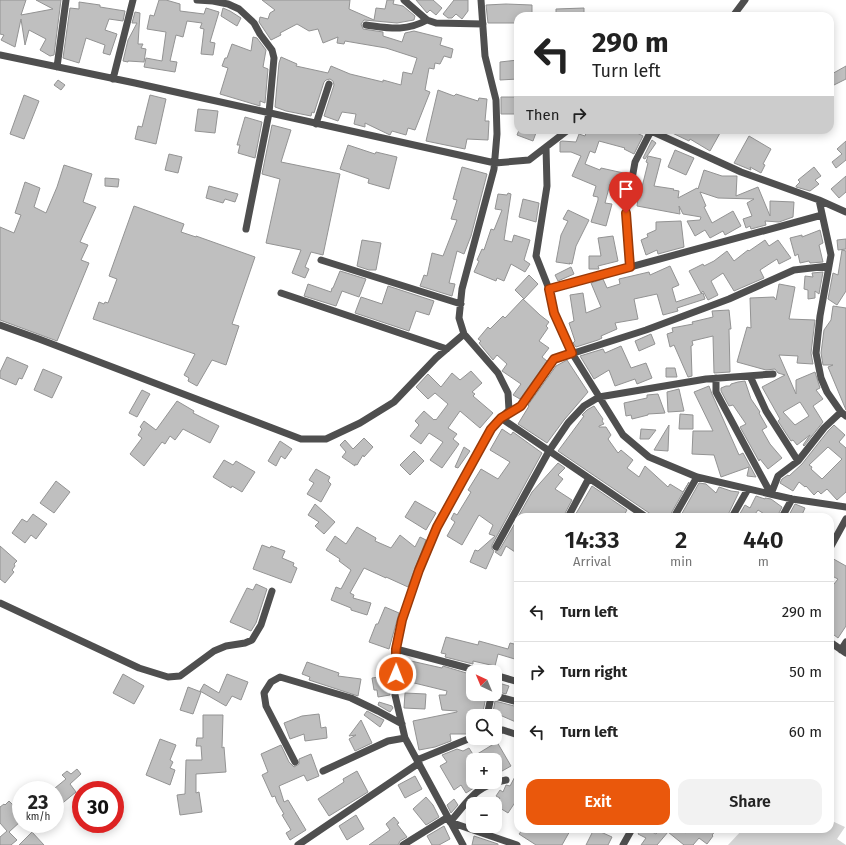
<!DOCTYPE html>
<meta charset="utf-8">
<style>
:root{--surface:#fff;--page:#f2f2f2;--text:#222;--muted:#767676;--line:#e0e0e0;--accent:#ea580c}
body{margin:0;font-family:"Fira Sans",sans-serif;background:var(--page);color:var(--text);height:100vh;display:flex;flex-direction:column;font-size:15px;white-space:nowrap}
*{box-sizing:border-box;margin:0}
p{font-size:13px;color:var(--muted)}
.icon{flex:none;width:22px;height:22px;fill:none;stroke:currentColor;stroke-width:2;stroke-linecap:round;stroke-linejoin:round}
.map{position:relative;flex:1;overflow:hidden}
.details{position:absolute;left:514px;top:513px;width:320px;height:320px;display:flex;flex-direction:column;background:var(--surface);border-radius:12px;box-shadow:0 2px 10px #0003}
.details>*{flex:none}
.guide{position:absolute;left:514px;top:12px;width:320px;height:122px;border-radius:12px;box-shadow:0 2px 10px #0003;background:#fff;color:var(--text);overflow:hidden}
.needle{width:26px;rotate:316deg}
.buttons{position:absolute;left:466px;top:665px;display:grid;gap:8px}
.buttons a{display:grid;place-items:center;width:36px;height:36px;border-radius:8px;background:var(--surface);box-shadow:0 2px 10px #0003;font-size:20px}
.speed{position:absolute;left:12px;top:781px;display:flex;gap:8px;font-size:20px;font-weight:700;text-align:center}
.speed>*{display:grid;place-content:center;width:52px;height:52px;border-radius:50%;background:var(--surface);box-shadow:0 2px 10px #0003;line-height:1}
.speed small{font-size:10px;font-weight:400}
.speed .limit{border:6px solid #d22;background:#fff;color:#111}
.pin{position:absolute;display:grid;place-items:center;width:34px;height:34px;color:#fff;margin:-41px -17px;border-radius:50% 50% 50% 0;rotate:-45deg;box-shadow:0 0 4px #0007}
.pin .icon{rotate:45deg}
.me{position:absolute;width:44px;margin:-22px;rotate:1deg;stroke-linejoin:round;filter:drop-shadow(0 0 3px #0008)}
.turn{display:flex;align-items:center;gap:14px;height:84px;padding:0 12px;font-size:18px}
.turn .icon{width:52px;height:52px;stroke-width:2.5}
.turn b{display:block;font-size:28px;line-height:34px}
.then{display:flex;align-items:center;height:38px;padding:0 12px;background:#0003;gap:8px;font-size:15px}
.eta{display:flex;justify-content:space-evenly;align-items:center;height:68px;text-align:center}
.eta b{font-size:24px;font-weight:600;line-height:28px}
.primary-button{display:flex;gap:8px;margin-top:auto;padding:8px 12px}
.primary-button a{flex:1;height:46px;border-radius:12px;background:var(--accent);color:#fff;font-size:16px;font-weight:600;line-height:46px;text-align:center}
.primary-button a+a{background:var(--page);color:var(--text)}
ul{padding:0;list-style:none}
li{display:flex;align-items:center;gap:12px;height:60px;padding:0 12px;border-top:1px solid var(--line)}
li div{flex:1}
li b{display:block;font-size:15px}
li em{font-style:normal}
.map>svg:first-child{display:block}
</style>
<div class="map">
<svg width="846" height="845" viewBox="0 0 846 845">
<rect width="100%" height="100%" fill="#fff"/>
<path fill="#d6d6d6" d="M830,820L845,827L837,839L846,845H728L743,829H830Z"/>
<path fill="#bfbfbf" stroke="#939393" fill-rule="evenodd" d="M0,0H26L21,15L53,9L36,0H61L54,55L50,56L40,50L46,39L29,30L25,45L21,19L15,47L1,40L4,35L0,34Z
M159,0H166L180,4V11L204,14L206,8L219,12L210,42L215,43L213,55L201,54L204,29L200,28L202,23L187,21L183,37L176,35L170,61L177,62L175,72L144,67L146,58L162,61L166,32L147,29L150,15L154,16Z
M262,0H350L349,9L374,20L376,8L385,9L387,0H394L393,4L403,6L415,16L414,20L397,23L364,20L361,24L363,29L383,32V36L402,42L405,33L414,31L442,38L440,45L453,49L451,58L444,56L440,64L435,63L434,69L429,68L425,90L430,92L415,130L408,128L406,135L392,131L390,135L365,123V127L354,124L356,114L342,112L338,121L324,116L334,85L333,81L330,79L326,80L324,82L314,113L312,112L311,116L286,111L275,107L279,63L281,57L297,64L296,66L328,73L331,66L350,74L383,82V80L401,85L403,72L412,74L417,58L386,48L345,41L344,44L337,43L338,37L323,43L318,29L309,31L297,24L280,33L281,35L271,40L259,22L260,17L268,19L270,13L275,10Z
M416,0H433L442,8L436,15L430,10L427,13Z
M454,0H468V11L462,19L456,14L452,18H448L443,14Z
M79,2L100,5V7L125,11L123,21L109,19L105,30L117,34L110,55L103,53L105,45L86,38L79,63L63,58L70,8L79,9Z
M506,4L532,5V16H518V23H488L486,5Z
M223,8L230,11L241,18L237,26L221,16Z
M584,8V16H556V9Z
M135,12L140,13L138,44H143L141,48L146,49L144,62L128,61V62L123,61L128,40L137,23H132Z
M253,37L257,38L266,50L263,67L268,69L265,103L260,101V106L220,94L228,68L222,66L225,58H227L232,44L251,51Z
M518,60V79L500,80V62Z
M846,66V79L830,87V75Z
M58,80L65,85L61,90L54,85Z
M438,90L454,96L456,94L478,101L479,98L487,99L485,121H489L488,140L467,139L465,149L426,141Z
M24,95L39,101L24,139L10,134Z
M150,95L166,99L156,144L135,139L138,126L142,127Z
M501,97H518V114H501Z
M198,109L218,111L215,133L195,131Z
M245,117L262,122L255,158L238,153L240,145H237Z
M272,125L291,130L281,162L340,174L323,255L311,252L305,267L309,269L305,278L292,273L301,250L266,243L280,179L262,174Z
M519,130H537L533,141L517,135Z
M587,130H621L632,133L633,131L643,136L634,154L624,149L625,148L599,141L595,153L590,151L585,164L600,170L601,168L628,174L625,188L610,184L605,203L612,204L606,226L591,222L598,200V197L593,196L596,186L572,176L581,156L571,152H560V142L562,141L576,142L579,134L585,136Z
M666,130H715L720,133L710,151L690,139L689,141Z
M749,136L771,149L763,164L765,165L761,173L750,167L751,170L734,163Z
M652,140L656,143L645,159L643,158Z
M846,141V160L836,168L832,162L842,154L837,149Z
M348,145L375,154L376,152L397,157L389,189L368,183L369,179L340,169Z
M675,150L694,158L686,175L668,167Z
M169,154L182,157L178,173L165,170Z
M648,156L661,159L654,186L674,189L673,190L679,191L678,198L697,188L698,189L704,170L722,176H737L736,196L758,187L770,216V201L794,202L793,217L779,222L765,221L766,225L751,229L750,226L746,228L743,219L752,216L747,203L754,199L718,198L700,192L706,206L704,207L712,223L733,211L741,226L725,235L723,231L710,238L705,230L695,236L687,221L700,220L701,217L683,214L679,206L680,214L637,206L639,191H641L648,163L646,162Z
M64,165L92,174L83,202L96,207L80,242L88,245L81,260L89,263L57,341L0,320V227L14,233L21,215L15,213L25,182L40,188L34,207L46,213L57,187Z
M462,167L487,174L471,236L464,254L457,251L449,283L455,284L452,296L420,286L424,275L427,276L432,253L443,256L457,220L451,219L457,200L453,199Z
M814,167L821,176L815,180L819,184L810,191L796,187V186L800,182L798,180Z
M846,176V192L839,198L831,189Z
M105,178L119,179L118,187L105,186Z
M209,186L238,194L235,202L225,199L223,203L206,198Z
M508,193L511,194L504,240L512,242L514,235L530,240L524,260L530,264L525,272L511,264L504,281L497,278L496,281L474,272L479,261L477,260L482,249L484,250L491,229L494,230L502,210L495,209L498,194L507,195Z
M523,199L539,203L536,222L519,217Z
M134,206L184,224L181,232L196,237V236L255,257L232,324L239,326L226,365L212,360L197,386L188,381L189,378L184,375L195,354L93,319L99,302L104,304L105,302L108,303L117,279L109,276Z
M568,210L589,220L576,246L572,264L569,263L570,264L556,262L561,235L568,221L563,219Z
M681,221L684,247L658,254L657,250L646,255L641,240L648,237L647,234L656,230V222Z
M820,230L823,243L819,245L823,262L810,263L809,261L800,263L798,254L795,256L790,238L802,235V237Z
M613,236L618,261L598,266L599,269H589V256H601L598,238Z
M846,239V249L838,250L837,240Z
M362,240L381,243L376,270H369L357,266Z
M765,240L769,246L778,240L791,258L779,264L777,259L760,270L764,278L734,291L723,273L711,281L718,295L708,300L703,291L701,293L689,271L703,264L704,266L714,261L727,251L734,261L748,250L749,251Z
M842,250L846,251V291L837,305L828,299L833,273L838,275Z
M670,266L679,285L672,288L676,302L703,293L705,299L677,308L678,311L663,315L657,294L634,299L638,319L615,323L617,329L601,336L602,338L598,340L576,347L573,343L575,341L569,323L574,321L570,295L583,293L586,313L601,307L591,283L603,279L607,288L620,284L619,279L649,272L650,275Z
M571,267L574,274L558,281L555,275Z
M340,271L366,279L359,297L342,291L336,306L304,296L308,284L331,292L332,288H333Z
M823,272L819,294L815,291V298L808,299V290L804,289L805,276L813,277L812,273Z
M529,275L538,284L524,299L515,290Z
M779,284L795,287L789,319L815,320L811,353L813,364L797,363L798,356L779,355L796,394V380L815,372L820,388L816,390L823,399L813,406L823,422L804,446L803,445L810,435L797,445L793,440L791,441L778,421L780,419L762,387L785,375L778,373L775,369L766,370L737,362L747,327L751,328L750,298L774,297L776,300ZM800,402L809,416L795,425L783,412Z
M388,286L434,301L429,315L416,311L409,331L355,313L361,297L382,304Z
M523,299L540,315L549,322L546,326L548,328L539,341L549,348L542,357L547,361L520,399L513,395L521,384L502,371L507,364L497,355L493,360L479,343L481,341L478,339L488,327L490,329L503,316L505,318Z
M833,306L846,308V410L828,367L833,365H823L821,353L824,330L831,320Z
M729,310L731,329H729L730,372L714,373L713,336L692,341L693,345L691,346L692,376L688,377L674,345L670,347L667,334L673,332L672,328L693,324L692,322L713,317L712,311Z
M651,334L655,344L639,351L635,341Z
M621,346L631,368L646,363L652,378L637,384L635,379L615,386L609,370L594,379L580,356L603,349L605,353Z
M7,357L28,366L22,379L19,378L16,385L0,378V372Z
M567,360L588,392L564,420L547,443L518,424L529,406L528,405L556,366Z
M666,368H675L677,377H666Z
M43,369L62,377L52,398L34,390Z
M471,371L482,383L472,392L475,394L473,396L493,413L480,428L460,411L448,428L457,434L453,439L459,444L442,468L430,460L443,442L429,433L421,444L410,436L419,425L415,421L424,411L434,420L435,419L436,420L448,404L435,393L428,399L416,387L428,374L441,387L452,373L460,380Z
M745,381L751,399L760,412L759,413L767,427L762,430L770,444L782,458L768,469L760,459L759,461L740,427L746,424L733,405L729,406L721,391V388L726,386H730L731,384L738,382Z
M709,386L712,394L739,455L743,453L756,477L747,476L749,467L721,477L714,455L692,454L693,431H713L694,392Z
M679,389L684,411L668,412L667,392Z
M142,390L150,394L137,417L129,413Z
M658,394L665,413L648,414V415L632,419L631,415L626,416L624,403L647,398V395Z
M177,401L194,411L193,413L219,426L210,443L183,429L175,440L170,436L165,444L162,442L144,466L130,454L142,438L138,435L142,429L140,427L144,421L156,430Z
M594,406L603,419L602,421L604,424L599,426V427H606L611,435L608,439L618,453L621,450L633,460L627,468L639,477L645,466L668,487L670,484L683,492L689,482L669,517H655L558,451L584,416L582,415L587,410Z
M680,414L693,415V429H679Z
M669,425L668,451L654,450Z
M834,425L845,435L839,442L846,448V492L837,500L827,489L821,494L818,491L814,495L806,486L805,487L799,482L793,491L780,483L782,479L788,475L789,476L802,464L828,431ZM828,447L842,459L822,479L811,469L812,467L809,465Z
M502,429L511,435L513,432L542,453L492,545V549L494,551L486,569L470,562L475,550L478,551L495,536L489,534L493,525L479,515L462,545L447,536L455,522L451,519L454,513L457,515L471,492L468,490L481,469L498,479L510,462L490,450Z
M641,429L656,430L649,439H640Z
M364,438L373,447L364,457L363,455L357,465L355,464V466L342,457L346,452L340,445L345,440L353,449Z
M280,441L292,449L285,459L281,456L276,466L268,461Z
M464,447L470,451L458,468L455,467Z
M414,451L424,461L410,475L400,465Z
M224,460L233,465L236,461L255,472L242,492L232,486L231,488L213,477Z
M558,463L565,468L558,475L563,479L555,489L572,500L563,517H518L532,492Z
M316,469L330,477L328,481L331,484L321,502L307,494L314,483L309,480Z
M56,481L70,492L54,513L40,503Z
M699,483L706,484L716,493L719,487L731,491L739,492L727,517H680Z
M592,486L627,510L623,517H574Z
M756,496L765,499V498L771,499L782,507L777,517H769L758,510L753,517H738L745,505L750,508Z
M415,501L436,513L426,530L405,517Z
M315,504L335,522L324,534L315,526L319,522L308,515Z
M795,504L805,508L801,517H788Z
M33,514L47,524L36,539L31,535L25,543L12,533L22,519L27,522Z
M518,518V554L506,546L501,556L495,552L500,549Z
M357,527L376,538L375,541L391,548L400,535L415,547L420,537L426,540L408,587L386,577V578L364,568L350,593L354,595L353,598L371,603L367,615L351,610V608L331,600L336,587L341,589L351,570L339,561L340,559L326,550L335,536L346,544Z
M262,545L270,548L271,546L285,551L282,558L294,563L293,566L297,568L291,583L253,569Z
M0,546L17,561L14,564L15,566L12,570L14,572L5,583L0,579Z
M830,557L846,566V626L838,638L830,632V589L838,579L830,575Z
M256,584L267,589L256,623L251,631L230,622L247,588L253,590Z
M385,607L399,613L389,649L369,642L376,624H378Z
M446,637L478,645L479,641L508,649L510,643L518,645V660L498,654L495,666L473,661V664L445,657L446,654L441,653Z
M411,661L442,668L443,666L473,675V694L486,697L482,716H472V732L468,734H450L451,741L435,747L419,750L413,721L457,712V711L442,710L439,695H446L447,691L406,681Z
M307,662L339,673L338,676L361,679L358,696L309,680L310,677L302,674Z
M123,674L144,686L134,704L113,693Z
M227,674L248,682L241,700L232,696L226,706L200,691L204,684L219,693Z
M387,676L388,681H390V695L378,697L377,690H374L372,678Z
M495,682L509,686L506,694L495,691Z
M188,687L201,692L193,714L180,710Z
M405,693L426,694L425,709L404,708Z
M495,701L518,707V723L493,712Z
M379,702L392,706L393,708L390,712L378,705Z
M367,711L384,720L380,727L364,715Z
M319,714L321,728L326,727L327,738L305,741L304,734L290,739L284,723L302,716Z
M203,715H223L222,748L224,747L226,772L196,774V793L199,792L202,812L180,815L177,795L185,794L186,760H202L201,746H196L197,738H203Z
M361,720L372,743L355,751L349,739L356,735L349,736Z
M160,739L176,745L170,760L173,762L170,768L175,770L170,785L146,775Z
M497,742L511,766L495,775V760H473V782H483L466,793L461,785L454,790L440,766L447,762L442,755L457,749L463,751L469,748L474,756Z
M281,745L289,762L294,767L299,764V759L311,754L319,776L307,781L304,775L279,786L284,802L288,800L306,830L290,840L286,833L291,830L282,815L284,814L277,802L275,796L272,797L262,775L268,772L261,754Z
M77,769L81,774L70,784L76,792L59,806L55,802V788L66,779L62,775L67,771L71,774Z
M357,771L368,792L329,816L318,799L344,782L343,779Z
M518,771V798L508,813L495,805L500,798L496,796L500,790L503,792L506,785L510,786Z
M415,776L422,789L405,798L398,785Z
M426,797L433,805L439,817L426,825L413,809Z
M454,799L458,805L451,813L447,805Z
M9,801L13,805L14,803L21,811V821L9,832L17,840L11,845H0V837L7,831L0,823V807L4,804L5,805Z
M356,815L364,829L347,840L339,826Z
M394,817L399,823L397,824L407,837L400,841L398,845H369L390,830L386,824Z
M444,826L450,839L439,845H432L427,836Z
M523,829H571L562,845H536L519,834Z
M594,829L612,837L608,845H586Z
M641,829H646L656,834L660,829H681L686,833L689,829H717L712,835L713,836L707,844L699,838L693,845H684L668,832L657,845H641L646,838L638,834Z
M32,832L44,845H19Z
M474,836L498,844V845H472Z"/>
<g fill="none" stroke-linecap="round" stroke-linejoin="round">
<path stroke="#4f4f4f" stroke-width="7" d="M197,0L213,1L228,4L239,9L254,23L260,34L272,50L274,58L269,113L246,229
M404,0L427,20L436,23L483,24
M733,16L745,0
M366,25C389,28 405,32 427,20
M0,55L135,83L495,163L529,160L568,130
M57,67L66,0
M113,79L133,0
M316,124L329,84
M649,130L741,172L819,200L846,212
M546,147L547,186L536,256L549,289L554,313L572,353L623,435L649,457L697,477L792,499L846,507
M819,200L831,255L820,316L816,353L821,378L827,392L841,412L846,416
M321,260L461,304
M630,267L626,213L635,162L651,131
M549,289L822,215
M281,293L447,349
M0,325L39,339L301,439H326L360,423L394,402L436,358L464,334
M750,376L766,411L798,461
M716,378V392L771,494
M771,494L778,476L798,461L824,428L841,412
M568,517L589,478
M646,517L501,418L521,406L555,359L646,330L729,299L794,270L829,266
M674,517L697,477
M732,517L748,489
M782,517L792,499
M496,547L549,451L568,423L584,406L599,397L706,379L773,374
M830,548L846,519
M0,603L139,668L168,677L180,676L214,651L226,646L245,643L252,640L261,625L272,591
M830,642L846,653
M396,649L483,672
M841,650L846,642
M495,675L515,681
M487,716L491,697L495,696L518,702
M495,731L503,730L518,735
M417,760L473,737
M295,762L266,706L264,693L271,682L280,677L351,698L378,711L402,724
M323,771L388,741L405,738
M506,780C475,786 470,799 450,822L517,845
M298,845L419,763
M403,845L448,817
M463,845L405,738L395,695L396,649L402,620L419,570L437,527L491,429L509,410L508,393L498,373L464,334L459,318L462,289L494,169L497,134L496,100L485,56L481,0
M623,845L632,829"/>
</g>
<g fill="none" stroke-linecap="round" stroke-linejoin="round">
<defs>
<path id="route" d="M396,674V649L402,620L419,570L437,527L491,429L501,418L521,406L554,359L572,353L554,313L549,289L630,267L626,213"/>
</defs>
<use href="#route" stroke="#983908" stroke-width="10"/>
<use href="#route" stroke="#ea580c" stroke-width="7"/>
</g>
</svg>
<div class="buttons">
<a><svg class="needle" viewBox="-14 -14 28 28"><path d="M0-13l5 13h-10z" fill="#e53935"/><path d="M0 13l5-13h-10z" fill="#767676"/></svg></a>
<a><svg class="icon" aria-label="search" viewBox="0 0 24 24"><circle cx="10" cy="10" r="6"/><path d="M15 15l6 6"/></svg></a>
<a>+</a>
<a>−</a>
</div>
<div class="speed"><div>23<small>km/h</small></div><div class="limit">30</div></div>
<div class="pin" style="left:626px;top:213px;background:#d93025"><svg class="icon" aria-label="arrive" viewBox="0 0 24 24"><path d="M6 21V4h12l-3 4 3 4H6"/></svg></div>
<svg class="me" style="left:396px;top:674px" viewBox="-20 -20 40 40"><circle r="17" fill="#ea580c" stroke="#fff" stroke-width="3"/><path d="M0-11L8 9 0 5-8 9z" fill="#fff"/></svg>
<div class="guide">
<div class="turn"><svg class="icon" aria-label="left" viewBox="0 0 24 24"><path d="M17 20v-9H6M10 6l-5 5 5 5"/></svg><div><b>290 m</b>Turn left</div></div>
<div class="then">Then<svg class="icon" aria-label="right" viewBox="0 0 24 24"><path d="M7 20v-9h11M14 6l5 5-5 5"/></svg></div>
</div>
<section class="details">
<div class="eta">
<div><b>14:33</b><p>Arrival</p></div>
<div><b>2</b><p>min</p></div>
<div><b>440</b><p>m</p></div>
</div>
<ul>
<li><svg class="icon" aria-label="left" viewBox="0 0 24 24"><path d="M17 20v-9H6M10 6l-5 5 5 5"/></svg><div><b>Turn left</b></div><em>290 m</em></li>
<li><svg class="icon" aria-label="right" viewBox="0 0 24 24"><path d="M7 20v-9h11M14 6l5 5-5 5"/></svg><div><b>Turn right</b></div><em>50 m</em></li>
<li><svg class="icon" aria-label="left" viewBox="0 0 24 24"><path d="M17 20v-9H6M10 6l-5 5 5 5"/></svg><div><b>Turn left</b></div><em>60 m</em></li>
</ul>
<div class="primary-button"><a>Exit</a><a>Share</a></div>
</section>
</div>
